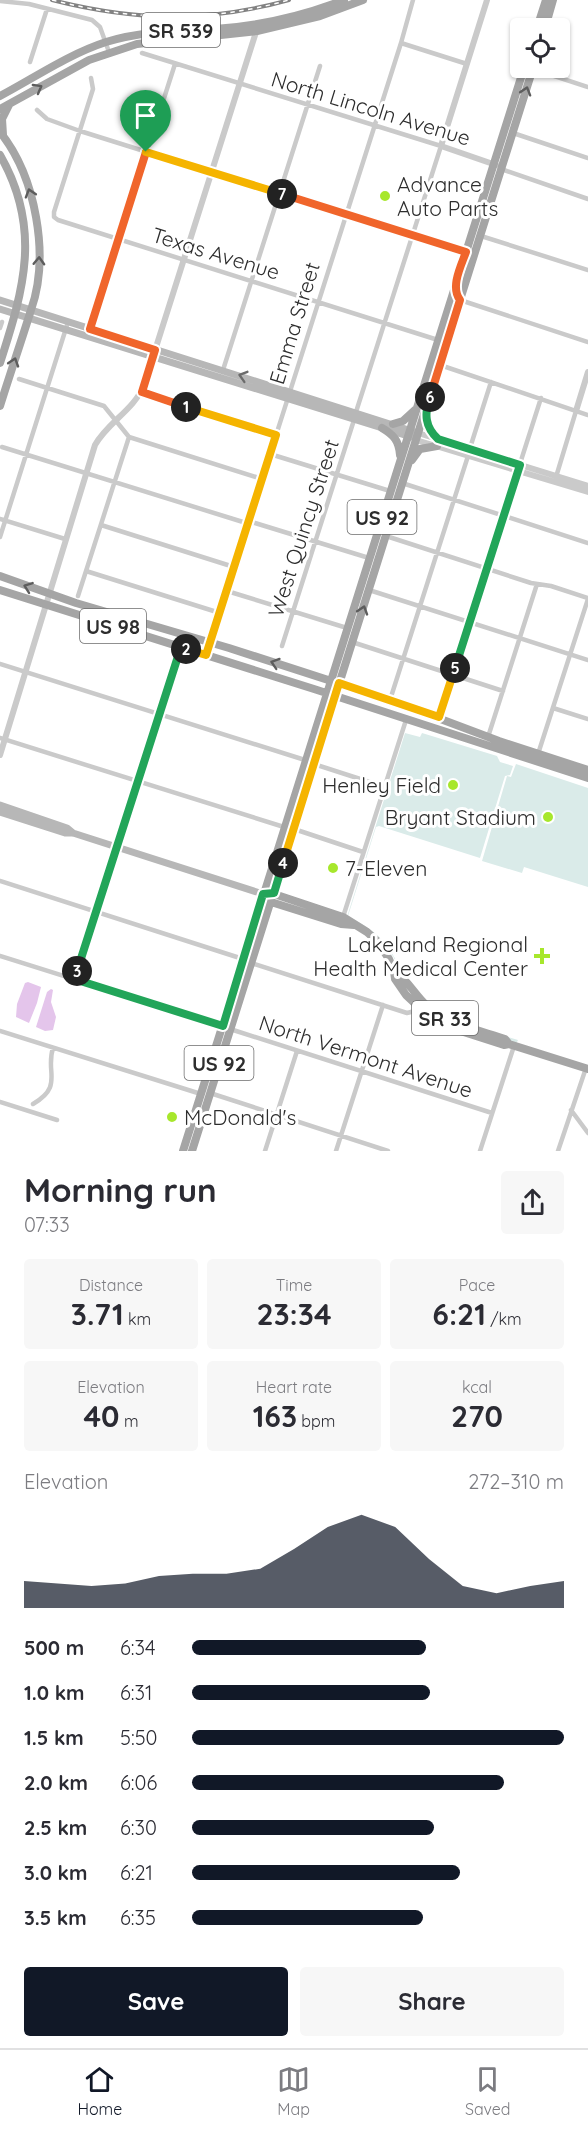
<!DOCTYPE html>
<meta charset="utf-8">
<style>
body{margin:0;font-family:Quicksand,sans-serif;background:#f7f7f7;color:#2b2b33;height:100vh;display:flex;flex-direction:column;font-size:22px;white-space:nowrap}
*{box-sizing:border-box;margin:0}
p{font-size:20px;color:#7c7c81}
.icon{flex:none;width:33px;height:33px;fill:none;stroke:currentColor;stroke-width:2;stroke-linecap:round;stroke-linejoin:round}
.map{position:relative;height:1151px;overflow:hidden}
.drawer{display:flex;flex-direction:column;background:#fff;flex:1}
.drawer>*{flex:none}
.fabs{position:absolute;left:510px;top:18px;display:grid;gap:12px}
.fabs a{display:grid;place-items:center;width:60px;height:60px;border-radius:6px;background:#fff;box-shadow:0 2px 4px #0004;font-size:30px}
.pin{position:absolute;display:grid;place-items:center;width:51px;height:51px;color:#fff;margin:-62px -26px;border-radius:50% 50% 50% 0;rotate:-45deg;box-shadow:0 0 6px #0007}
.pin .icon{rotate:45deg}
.km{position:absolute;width:30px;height:30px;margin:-15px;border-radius:50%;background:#222;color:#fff;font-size:16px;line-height:30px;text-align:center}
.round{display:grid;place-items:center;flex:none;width:63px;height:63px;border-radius:6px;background:#f7f7f7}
.overview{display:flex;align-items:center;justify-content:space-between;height:102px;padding:0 24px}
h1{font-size:33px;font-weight:800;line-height:45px}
.figures{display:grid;grid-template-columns:repeat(3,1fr);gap:9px;height:102px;padding:6px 24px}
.figures div{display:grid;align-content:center;border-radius:6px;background:#f7f7f7;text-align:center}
.figures b{font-size:30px;font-weight:800}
.figures small{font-size:16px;font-weight:400}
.figures p{font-size:16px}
.chart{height:168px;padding:12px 24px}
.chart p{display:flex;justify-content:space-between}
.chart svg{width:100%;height:108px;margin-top:6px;fill:#111827;opacity:.7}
.action{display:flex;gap:12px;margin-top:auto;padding:12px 24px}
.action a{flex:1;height:69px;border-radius:6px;background:#111827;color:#fff;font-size:24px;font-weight:800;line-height:69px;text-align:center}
.action a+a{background:#f7f7f7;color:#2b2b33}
ul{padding:0 24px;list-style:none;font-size:20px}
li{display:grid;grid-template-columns:96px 72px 1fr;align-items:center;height:45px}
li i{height:15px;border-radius:8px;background:#111827}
.tabs{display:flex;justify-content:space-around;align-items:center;height:84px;border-top:2px solid #e1e1e2;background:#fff;font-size:16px;color:#7c7c81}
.tabs a{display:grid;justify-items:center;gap:3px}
.tabs .current{color:#111827}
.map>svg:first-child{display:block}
.green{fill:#daebe9}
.water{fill:#e4c5eb}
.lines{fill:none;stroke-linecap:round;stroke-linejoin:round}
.minor{stroke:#cacaca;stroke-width:4.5}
.tertiary{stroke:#cacaca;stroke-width:6}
.secondary{stroke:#b7b7b7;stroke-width:7}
.primary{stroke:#a5a5a5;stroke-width:8}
.rail-casing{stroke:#828282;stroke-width:4}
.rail{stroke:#fff;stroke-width:1.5;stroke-dasharray:4.5;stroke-linecap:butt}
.oneway{stroke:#5d5d5d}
.oneway2{stroke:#6b6b6b}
.split-1-casing{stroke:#fff;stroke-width:12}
.split-2-casing{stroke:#fff;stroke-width:12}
.split-3-casing{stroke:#fff;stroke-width:12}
.split-4-casing{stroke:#fff;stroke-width:12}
.split-5-casing{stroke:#fff;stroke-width:12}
.split-6-casing{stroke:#fff;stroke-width:12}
.split-7-casing{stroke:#fff;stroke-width:12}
.split-8-casing{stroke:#fff;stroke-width:12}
.split-1{stroke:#f0652b;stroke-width:8}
.split-2{stroke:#f5b400;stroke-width:8}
.split-3{stroke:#22a559;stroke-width:8}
.split-4{stroke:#22a559;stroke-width:8}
.split-5{stroke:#f5b400;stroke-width:8}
.split-6{stroke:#22a559;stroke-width:8}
.split-7{stroke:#f0652b;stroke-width:8}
.split-8{stroke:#f5b400;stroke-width:8}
.poi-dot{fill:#a7e72c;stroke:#fff;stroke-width:2}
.labels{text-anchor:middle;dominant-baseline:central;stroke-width:6;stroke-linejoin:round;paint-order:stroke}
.shield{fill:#fff;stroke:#6c6c6c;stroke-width:1.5}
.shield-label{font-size:20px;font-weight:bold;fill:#2d2d2d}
.street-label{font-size:21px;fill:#2d2d2d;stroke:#fff}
.poi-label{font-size:21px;fill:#2d2d2d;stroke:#fff;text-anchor:start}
</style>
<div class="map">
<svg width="588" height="1151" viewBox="0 0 588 1151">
<rect width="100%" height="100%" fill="#fff"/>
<!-- green -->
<path class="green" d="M405,733L420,737L422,733L497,756L500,762L513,766L510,775L505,776L480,858L379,826L376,827L348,916C360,923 372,929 382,940C393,951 398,966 407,978C420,997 436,1009 456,1019L462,1016L469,1019L473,1026L518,1040L516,1044L451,1022L407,985L393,956L384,947L347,917Z
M516,764L588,788V887L524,867L522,873L482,861L507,776L511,777Z"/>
<!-- water -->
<path class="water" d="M28,982L41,987L37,1003L29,1023L16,1017L17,1004L25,983Z
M51,989L53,990L51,1002L56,1017L53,1030L45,1031L36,1027L47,992Z"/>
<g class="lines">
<!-- minor -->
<path class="minor" d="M0,1L29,4L92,20L100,27L109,52
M401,43L467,64
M142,53L441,146L356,412
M30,62L47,9
M533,69L588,87
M91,78L93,89L54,212V217L58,220L438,340
M37,110L47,119L80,131L466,252
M513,133L588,158
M501,169L588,199
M481,236L588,270
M460,300L588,342
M0,328L2,322
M90,329L175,64
M440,365L588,415
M223,370L320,66
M19,379L104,406L129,437
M142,392L276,435
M129,437L262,479
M2,447L243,522L255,523L369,558
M470,448L491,382
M270,454L390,491
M556,477L576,411
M402,483L588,543
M0,519L65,539
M101,525L234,567
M386,536L531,583L551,586L588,598
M0,537L68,322
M86,571L220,613
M369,590L588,660
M227,591L347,628
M78,596L129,437
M352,642L503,691
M282,646L354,420
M206,655L401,43L413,0
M0,664L305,760
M390,700L468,456
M553,708L588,719
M439,717L541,398
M488,737L537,584
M0,738L284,827
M538,754L588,599
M314,764L385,787
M294,829L363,852
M0,881L243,959
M343,917L406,720
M0,956L223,1026
M251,963L407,1013L419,1010
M74,979L181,647
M230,1029L492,1113
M0,1031L201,1094
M210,1093L388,1151
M0,1102L57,1120
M33,1104C64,1086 45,1072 53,1048
M571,1110L588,1133
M265,1151L297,1051
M336,1151L383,1005
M480,1151L514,1046
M558,1151L586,1068"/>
<!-- tertiary -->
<path class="tertiary" d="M487,0L441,146L496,165
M576,411L588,372
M418,433L588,486
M416,440L588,492
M0,755L95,445C108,422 134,410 144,385L257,29"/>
<!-- secondary -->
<path class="secondary" d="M0,300L415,432
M0,309L411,437
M0,805L67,828L73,833
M0,812L65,833H73L263,894"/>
<!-- primary -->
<path class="primary" d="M537,28L546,0
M545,28L553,0
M0,96C34,78 69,54 106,42C141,31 178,31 215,29C258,26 303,16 344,0
M0,109L89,60L137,44L257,31L320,16L363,0
M0,132C36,177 50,256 31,310C21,342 10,374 0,406
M3,135L2,119L9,105
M0,155C42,228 24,289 0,363
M426,412L428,428L438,439
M393,424L403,421L415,410
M382,428C394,435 399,441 400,455
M412,460L420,449L437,446
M0,576L76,603L229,648L390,700L499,741L588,770
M0,590L314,689L588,778
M271,893L343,917L367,932L377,941L389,959L394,971L395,979L406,995L422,1010L448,1027L504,1045L509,1044L588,1069
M268,899L271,902L341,924L354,925
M394,971C407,979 415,995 427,1006C449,1024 478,1030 505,1039L509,1044
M183,1151L524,68
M192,1151L533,68"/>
<!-- rail casing -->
<g class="rail-casing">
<path id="rail" d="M52,0C135,21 206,23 289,0"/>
</g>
<!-- rail -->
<use href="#rail" class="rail"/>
</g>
<!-- one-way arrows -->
<defs><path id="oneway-chevron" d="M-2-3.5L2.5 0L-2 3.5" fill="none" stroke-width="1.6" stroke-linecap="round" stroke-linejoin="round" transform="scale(1.5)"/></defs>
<g class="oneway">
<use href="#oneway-chevron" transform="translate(38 88) rotate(-29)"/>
<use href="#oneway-chevron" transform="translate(526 91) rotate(-73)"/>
<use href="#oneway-chevron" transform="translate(30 193) rotate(-107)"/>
<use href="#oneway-chevron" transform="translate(39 261) rotate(-88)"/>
<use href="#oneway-chevron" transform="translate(14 362) rotate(-72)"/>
<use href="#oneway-chevron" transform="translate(28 587) rotate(-160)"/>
<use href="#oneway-chevron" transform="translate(363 610) rotate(-72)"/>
<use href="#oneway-chevron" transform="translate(275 663) rotate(-162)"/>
</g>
<use class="oneway2" href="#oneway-chevron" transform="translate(243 376) rotate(-163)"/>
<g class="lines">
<!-- split-1 casing -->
<g class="split-1-casing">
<path id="split-1" d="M146,152L90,329L155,350L142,392L186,407"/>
</g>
<!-- split-2 casing -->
<g class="split-2-casing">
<path id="split-2" d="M186,649L206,655L276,435L186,407"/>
</g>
<!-- split-3 casing -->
<g class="split-3-casing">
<path id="split-3" d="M77,971L181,647L186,649"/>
</g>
<!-- split-4 casing -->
<g class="split-4-casing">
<path id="split-4" d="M77,971L74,979L223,1026L263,894L274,893L283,863"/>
</g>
<!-- split-5 casing -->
<g class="split-5-casing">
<path id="split-5" d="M283,863L339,683L439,717L455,668"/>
</g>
<!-- split-6 casing -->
<g class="split-6-casing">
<path id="split-6" d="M430,397C424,414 425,427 438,439L520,465L455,668"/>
</g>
<!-- split-7 casing -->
<g class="split-7-casing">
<path id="split-7" d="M282,194L466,252C461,266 450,287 460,300L430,397"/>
</g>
<!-- split-8 casing -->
<g class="split-8-casing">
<path id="split-8" d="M146,152L282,194"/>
</g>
<!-- split-1 -->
<use href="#split-1" class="split-1"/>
<!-- split-2 -->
<use href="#split-2" class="split-2"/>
<!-- split-3 -->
<use href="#split-3" class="split-3"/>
<!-- split-4 -->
<use href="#split-4" class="split-4"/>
<!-- split-5 -->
<use href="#split-5" class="split-5"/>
<!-- split-6 -->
<use href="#split-6" class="split-6"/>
<!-- split-7 -->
<use href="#split-7" class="split-7"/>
<!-- split-8 -->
<use href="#split-8" class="split-8"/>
</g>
<!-- markers -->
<g class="poi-dot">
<circle cx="385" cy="196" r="6"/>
<circle cx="453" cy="785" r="6"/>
<circle cx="548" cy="817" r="6"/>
<circle cx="333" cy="868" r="6"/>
<path d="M539 947h6v6h6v6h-6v6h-6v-6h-6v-6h6z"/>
<circle cx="172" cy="1117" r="6"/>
</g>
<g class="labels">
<!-- shield labels -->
<g class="shield">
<rect x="142" y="13" width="78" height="34" rx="4.5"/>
<rect x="347.5" y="500" width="69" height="34" rx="4.5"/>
<rect x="80" y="609" width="66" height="34" rx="4.5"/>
<rect x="412" y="1001" width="66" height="34" rx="4.5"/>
<rect x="184.5" y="1046" width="69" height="34" rx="4.5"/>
</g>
<g class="shield-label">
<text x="181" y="30">SR 539</text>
<text x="382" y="517">US 92</text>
<text x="113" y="626">US 98</text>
<text x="445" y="1018">SR 33</text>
<text x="219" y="1063">US 92</text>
</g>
<!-- street labels -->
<g class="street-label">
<text transform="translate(371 108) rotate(17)">North Lincoln Avenue</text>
<text transform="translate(216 253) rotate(17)">Texas Avenue</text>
<text transform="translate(294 323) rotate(-73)">Emma Street</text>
<text transform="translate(303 528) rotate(-72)">West Quincy Street</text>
<text transform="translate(366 1056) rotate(18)">North Vermont Avenue</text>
</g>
<!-- poi labels -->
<g class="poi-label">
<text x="397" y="184">Advance<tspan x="397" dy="24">Auto Parts</tspan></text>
<text x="441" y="785" text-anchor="end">Henley Field</text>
<text x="536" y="817" text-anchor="end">Bryant Stadium</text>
<text x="345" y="868">7-Eleven</text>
<text x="528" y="944" text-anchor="end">Lakeland Regional<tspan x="528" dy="24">Health Medical Center</tspan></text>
<text x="184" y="1117">McDonald's</text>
</g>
</g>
</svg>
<div class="fabs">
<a><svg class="icon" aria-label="locate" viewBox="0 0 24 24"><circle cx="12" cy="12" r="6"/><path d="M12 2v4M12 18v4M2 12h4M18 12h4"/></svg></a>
</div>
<div class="pin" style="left:146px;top:152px;background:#1e9e55"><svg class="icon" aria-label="arrive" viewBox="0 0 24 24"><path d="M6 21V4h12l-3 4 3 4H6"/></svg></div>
<b class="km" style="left:186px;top:407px">1</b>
<b class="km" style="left:186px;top:649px">2</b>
<b class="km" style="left:77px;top:971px">3</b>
<b class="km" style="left:283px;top:863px">4</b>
<b class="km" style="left:455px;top:668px">5</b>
<b class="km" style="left:430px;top:397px">6</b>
<b class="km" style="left:282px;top:194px">7</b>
</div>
<section class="drawer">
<div class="overview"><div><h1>Morning run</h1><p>07:33</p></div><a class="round"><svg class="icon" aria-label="share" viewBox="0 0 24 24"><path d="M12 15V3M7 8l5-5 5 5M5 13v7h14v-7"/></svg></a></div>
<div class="figures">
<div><p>Distance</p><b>3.71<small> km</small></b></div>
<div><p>Time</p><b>23:34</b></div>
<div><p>Pace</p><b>6:21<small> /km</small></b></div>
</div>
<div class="figures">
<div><p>Elevation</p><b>40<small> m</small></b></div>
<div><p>Heart rate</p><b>163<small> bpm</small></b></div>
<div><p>kcal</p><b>270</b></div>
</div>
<div class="chart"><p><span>Elevation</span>272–310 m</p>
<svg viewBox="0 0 160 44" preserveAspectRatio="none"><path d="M0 44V33L10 34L20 35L30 34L40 31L50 30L60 30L70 28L80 20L90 11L100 6L110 11L120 24L130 35L140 38L150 35L160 33V44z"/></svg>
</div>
<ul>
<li><b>500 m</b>6:34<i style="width:63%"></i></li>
<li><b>1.0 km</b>6:31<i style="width:64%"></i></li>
<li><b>1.5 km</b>5:50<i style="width:100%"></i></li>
<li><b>2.0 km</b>6:06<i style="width:84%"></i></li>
<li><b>2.5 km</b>6:30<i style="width:65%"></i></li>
<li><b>3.0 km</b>6:21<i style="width:72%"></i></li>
<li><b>3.5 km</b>6:35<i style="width:62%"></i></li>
</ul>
<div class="action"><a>Save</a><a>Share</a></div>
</section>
<nav class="tabs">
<a class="current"><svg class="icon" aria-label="home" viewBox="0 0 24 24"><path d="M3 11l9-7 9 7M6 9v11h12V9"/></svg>Home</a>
<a><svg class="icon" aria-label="map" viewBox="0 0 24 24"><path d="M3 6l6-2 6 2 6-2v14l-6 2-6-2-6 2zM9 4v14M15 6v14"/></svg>Map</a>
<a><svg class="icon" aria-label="saved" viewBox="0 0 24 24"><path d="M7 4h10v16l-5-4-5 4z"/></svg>Saved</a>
</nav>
